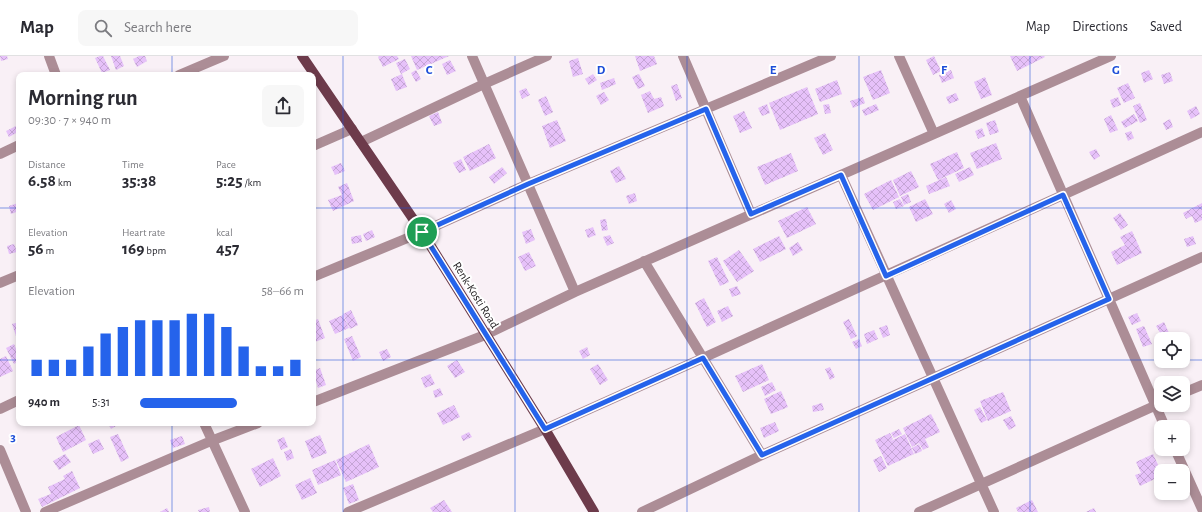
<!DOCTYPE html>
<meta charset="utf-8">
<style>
body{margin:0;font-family:"Alegreya Sans",sans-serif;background:#f7f7f7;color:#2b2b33;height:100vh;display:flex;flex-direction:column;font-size:15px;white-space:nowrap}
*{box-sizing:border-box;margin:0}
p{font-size:13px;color:#7c7c81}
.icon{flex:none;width:22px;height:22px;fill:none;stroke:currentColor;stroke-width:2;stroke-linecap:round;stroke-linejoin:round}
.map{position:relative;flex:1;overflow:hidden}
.panel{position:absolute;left:16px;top:16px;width:300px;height:354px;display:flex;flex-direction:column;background:#fff;border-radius:8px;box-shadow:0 2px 6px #0003}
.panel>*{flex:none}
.fabs{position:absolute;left:1154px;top:276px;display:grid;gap:8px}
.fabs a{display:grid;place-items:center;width:36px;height:36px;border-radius:8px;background:#fff;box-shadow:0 2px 6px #0003;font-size:20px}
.pin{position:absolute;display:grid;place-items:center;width:34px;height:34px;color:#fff;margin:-17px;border:2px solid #fff;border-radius:50%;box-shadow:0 1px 4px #0007}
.round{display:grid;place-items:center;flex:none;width:42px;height:42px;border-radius:8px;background:#f7f7f7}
.overview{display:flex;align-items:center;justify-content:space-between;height:68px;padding:0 12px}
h1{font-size:22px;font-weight:600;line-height:30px}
.figures{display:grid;grid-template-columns:repeat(3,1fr);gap:6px;height:68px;padding:4px 12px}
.figures div{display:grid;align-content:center}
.figures b{font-size:17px;font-weight:600}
.figures small{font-size:11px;font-weight:400}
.figures p{font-size:11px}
.chart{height:112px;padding:8px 12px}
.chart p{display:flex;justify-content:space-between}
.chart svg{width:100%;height:72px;margin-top:4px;stroke:#2563eb;stroke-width:6}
ul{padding:0 12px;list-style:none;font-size:13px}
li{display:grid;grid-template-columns:64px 48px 1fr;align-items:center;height:30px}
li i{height:10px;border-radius:5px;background:#2563eb}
header{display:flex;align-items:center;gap:24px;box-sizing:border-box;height:56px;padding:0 20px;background:#fff;border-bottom:1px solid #e1e1e2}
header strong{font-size:19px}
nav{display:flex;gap:22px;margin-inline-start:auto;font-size:14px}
.search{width:280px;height:36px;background:#f7f7f7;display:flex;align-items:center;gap:10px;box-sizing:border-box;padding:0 14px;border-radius:8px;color:#7c7c81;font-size:15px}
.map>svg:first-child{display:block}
.building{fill:url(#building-cross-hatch)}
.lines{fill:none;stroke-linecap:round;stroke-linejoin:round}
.minor{stroke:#ac8d96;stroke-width:10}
.major{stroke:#6d3b4b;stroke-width:10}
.route-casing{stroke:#fff;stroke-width:8}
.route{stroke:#2563eb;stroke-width:5}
.grid{fill:none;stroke:#1d4ed8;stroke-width:1;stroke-opacity:0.55}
.labels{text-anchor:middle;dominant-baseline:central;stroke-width:4;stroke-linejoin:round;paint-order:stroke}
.street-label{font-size:12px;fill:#1b171a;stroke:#fff}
.grid-label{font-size:13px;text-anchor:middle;font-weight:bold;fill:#1d4ed8;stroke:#fff;stroke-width:4;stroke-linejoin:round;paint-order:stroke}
</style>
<header>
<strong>Map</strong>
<div class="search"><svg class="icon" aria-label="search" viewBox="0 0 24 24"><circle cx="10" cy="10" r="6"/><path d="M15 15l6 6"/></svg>Search here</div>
<nav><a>Map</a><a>Directions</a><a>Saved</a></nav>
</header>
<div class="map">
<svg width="1202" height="456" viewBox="0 0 1202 456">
<defs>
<pattern id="building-cross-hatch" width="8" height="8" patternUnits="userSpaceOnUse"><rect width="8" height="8" fill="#e6c1f9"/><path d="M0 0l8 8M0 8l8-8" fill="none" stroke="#c5a5d5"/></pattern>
</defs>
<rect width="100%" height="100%" fill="#f9f0f6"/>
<!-- building -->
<path class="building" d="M0,0H7L8,3L1,5Z
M100,0H103L110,14L102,17L95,2Z
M111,0H120L124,10L116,14Z
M139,0H145L147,5L137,11L133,3Z
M379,0H397L399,3L383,11L378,1Z
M411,0H449L417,14Z
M635,0H654L657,8L640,15Z
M934,0L941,15L933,19L926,4Z
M1010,0H1044L1045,1L1017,15Z
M578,2L583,18L573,21L569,5Z
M405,3L410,13L401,18L396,7Z
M450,4L456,15L447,19L442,8Z
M416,14L421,23L416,26L411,17Z
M881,14L890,37L873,44L863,21Z
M951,14L954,22L942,27L939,19Z
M1149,14L1153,23L1144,27L1141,17Z
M1170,16L1173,25L1164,28L1161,19Z
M402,18L407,31L396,35L391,23Z
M593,18L597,24L589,29L585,23Z
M639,18L645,30L638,33L632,21Z
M985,21L992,39L981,43L974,26Z
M614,22L616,28L602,34L600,27Z
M837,24L842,38L820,46L815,33Z
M1128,27L1135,42L1124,47L1117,32Z
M677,28L682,42L676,45L671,30Z
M807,31L818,58L780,74L769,47Z
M526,32L530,39L522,43L519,35Z
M650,35L654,43L661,41L664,50L648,57L641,39Z
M604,36L609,44L601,49L596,40Z
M956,37L959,44L949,48L946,41Z
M546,40L553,56L545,60L538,44Z
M863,41L865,47L853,52L850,45Z
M1118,41L1121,49L1113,52L1110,44Z
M1140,47L1147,64L1140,67L1133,50Z
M767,48L770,57L762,60L758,52Z
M829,48L831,57L825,58L823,49Z
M876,48L879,54L865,60L862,54Z
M1196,50L1200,58L1191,63L1187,55Z
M744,55L752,72L740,77L733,60Z
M438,56L442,67L434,70L429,60Z
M1134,58L1138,65L1125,72L1121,66Z
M1111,59L1118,74L1110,77L1104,63Z
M1170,63L1173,71L1166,74L1163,67Z
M557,64L566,85L550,92L542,70Z
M995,64L999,76L990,79L986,67Z
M16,70L18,76L9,81L6,75Z
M982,72L985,80L978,83L975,75Z
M1131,75L1134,82L1128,85L1125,77Z
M825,77L833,94L823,99L814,82Z
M996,87L1002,103L977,113L970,97Z
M489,88L496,102L470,115L463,101Z
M1096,93L1100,100L1094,104L1089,96Z
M957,96L964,112L938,124L930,108Z
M791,97L798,115L765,129L757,111Z
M461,103L466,114L459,117L453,107Z
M341,107L345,115L335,119L331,111Z
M619,110L626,123L616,127L610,115Z
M502,111L507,117L494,128L489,121Z
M970,111L974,119L959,126L955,118Z
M911,115L919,131L900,140L893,124Z
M946,121L950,130L929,138L926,130Z
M891,124L899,141L873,154L864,138Z
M347,127L354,145L333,155L328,144L342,139L338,131Z
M635,137L637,145L629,148L626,140Z
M908,138L911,146L904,149L901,141Z
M900,143L904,150L896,153L893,146Z
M925,143L933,158L916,166L909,151Z
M951,144L956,153L949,157L944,148Z
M18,147L19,155L11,158L9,150Z
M1202,147V164L1195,167L1192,160L1186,163L1183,157Z
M807,151L816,168L787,182L778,165Z
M1120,157L1128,169L1121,174L1113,162Z
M606,163L608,174L602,175L600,164Z
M593,171L596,179L588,182L585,174Z
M19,173V183L16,175Z
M531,173L535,184L526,188L522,176Z
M372,174L375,181L366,185L363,178Z
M1132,175L1142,197L1117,209L1111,196L1125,189L1120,181Z
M361,179L362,186L352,188L351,181Z
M610,179L614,187L607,190L603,181Z
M779,180L786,193L760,206L753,193Z
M1193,180L1196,188L1187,191L1184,183Z
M798,186L803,194L793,200L789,192Z
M14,188L17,196L9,198L7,190Z
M739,194L754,215L737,226L723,205Z
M529,196L536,210L525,215L518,201Z
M717,201L729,226L720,230L708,205Z
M737,230L741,238L732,241L729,233Z
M704,242L716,266L707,271L695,247Z
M728,250L733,260L722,266L717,255Z
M351,254L358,269L350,273L343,258Z
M1137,257L1141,265L1132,269L1128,261Z
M343,259L349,272L335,278L329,265Z
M318,263L325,282L315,286L313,281V265Z
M849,263L857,280L851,283L843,266Z
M19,266V282L17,283L12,268Z
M1164,266L1169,277L1162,280L1156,270Z
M887,269L890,279L883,282L879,272Z
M1144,270L1152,288L1143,291L1136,273Z
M874,274L878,283L867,288L864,278Z
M1180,276L1182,283H1162Z
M352,280L361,301L353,305L344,283Z
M859,283L862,290L856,293L852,286Z
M14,288L19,300V305L14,308L6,292Z
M587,291L590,299L583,303L579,295Z
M387,293L391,301L383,305L379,296Z
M6,300L13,315L0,321V303Z
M457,304L465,316L455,322L447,310Z
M598,308L608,324L600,329L590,313Z
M762,308L769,324L743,336L735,320Z
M830,311L835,321L830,324L825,313Z
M320,312L326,329L318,332L313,315Z
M430,318L435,328L425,332L421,322Z
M772,326L776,334L765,340L761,331Z
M440,332L443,339L435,342L433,335Z
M781,335L788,351L771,358L764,343Z
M1003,336L1011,355L988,365L980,345Z
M822,347L824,354L813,356L812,350Z
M454,349L460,361L443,369L437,357Z
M980,351L987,364L981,367L974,354Z
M931,358L940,376L925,383L929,391L923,394L919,387L912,391L903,372Z
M1011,360L1016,370L1009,374L1003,364Z
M775,366L779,375L764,382L760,372Z
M108,367H121L111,373Z
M79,369L86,384L63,396L56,381Z
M899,373L902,378L894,382L891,377Z
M469,376L472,381L463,385L461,380Z
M890,377L893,383L891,385L905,378L914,398L888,410L875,384Z
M118,378L129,402L121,406L110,381Z
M320,379L327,397L312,403L305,385Z
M182,380L185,388L173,392L170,384Z
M284,381L288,391L281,394L277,384Z
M99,383L104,393L93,398L88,388Z
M369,388L379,411L346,426L336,404Z
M919,388L922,395L915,398L912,392Z
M291,393L294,402L287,405L284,396Z
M65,398L71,406L59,414L53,405Z
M1153,398L1161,415V420L1140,430L1135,419L1141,417L1136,406Z
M881,400L887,412L879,416L873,404Z
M273,402L281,420L260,431L251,413Z
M335,404L341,419L318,429L312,414Z
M72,415L80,432L42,451L38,443L51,438L48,431L65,423L63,420Z
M310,422L317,437L302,444L295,429Z
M353,428L359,444L349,448L343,432Z
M444,444L452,456H433L430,452Z
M1032,444L1038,456H1018L1016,452Z
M209,451L210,456H199L198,454Z
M167,452L169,456H160Z
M1094,452L1096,456H1086Z"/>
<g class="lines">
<!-- minor -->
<path class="minor" d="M49,0L56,19
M683,0L751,158
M899,0L934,78
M179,19L224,0
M1020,40L1165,371
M361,86L484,28L547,0
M313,90L352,73
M0,98L19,89
M841,119L994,456
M644,205L762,399
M313,221L422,176L528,128L831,0
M0,227L19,219
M575,236L1111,0
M1183,337L1202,329
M313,346L485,279L575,236L472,0
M0,353L19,344
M204,367L245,456
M1175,393L1202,453
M0,394L26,456
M45,456L211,385L258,367
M348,456L545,373L703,302L1202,76
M642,456L762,399L1202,201
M919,456L1161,347"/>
<!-- major -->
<path class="major" d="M302,0L422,176L545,373L594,456"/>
</g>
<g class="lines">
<!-- route casing -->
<g class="route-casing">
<path id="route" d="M706,53L751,158L841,119L886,220L1063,139L1109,243L762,399L703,302L545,373L422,176L528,128Z"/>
</g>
<!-- route -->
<use href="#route" class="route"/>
</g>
<!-- grid -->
<path class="grid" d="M172,0V19M343,0V456M515,0V456M687,0V456M859,0V456M1030,0V456M0,152H19M313,152H1202M0,304H19M313,304H1161M1183,304H1202M172,367V456"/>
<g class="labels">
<!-- street labels -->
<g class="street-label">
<text transform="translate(476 239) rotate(58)">Renk-Kosti Road</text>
</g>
</g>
<g class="grid-label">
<text x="429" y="18">C</text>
<text x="601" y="18">D</text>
<text x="773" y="18">E</text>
<text x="944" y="18">F</text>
<text x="1116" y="18">G</text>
<text x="13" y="385">3</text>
</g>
</svg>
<div class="fabs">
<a><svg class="icon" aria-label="locate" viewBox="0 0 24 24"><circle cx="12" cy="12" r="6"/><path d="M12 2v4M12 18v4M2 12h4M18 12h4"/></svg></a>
<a><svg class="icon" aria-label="layers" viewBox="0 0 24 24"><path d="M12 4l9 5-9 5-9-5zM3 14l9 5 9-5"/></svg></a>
<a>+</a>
<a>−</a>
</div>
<div class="pin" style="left:422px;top:176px;background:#1e9e55"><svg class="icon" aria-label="arrive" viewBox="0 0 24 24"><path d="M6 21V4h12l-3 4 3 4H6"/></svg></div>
<section class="panel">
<div class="overview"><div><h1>Morning run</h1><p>09:30 · 7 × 940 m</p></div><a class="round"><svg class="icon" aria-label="share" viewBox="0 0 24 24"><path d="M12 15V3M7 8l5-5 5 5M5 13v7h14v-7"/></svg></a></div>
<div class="figures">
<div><p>Distance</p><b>6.58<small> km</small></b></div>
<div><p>Time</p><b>35:38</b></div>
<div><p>Pace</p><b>5:25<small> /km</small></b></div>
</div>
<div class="figures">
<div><p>Elevation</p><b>56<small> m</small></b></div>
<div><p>Heart rate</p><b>169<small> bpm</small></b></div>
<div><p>kcal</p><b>457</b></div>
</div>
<div class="chart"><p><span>Elevation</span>58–66 m</p>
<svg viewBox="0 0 160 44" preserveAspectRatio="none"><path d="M5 44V34M15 44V34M25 44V34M35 44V26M45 44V18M55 44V14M65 44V10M75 44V10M85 44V10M95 44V6M105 44V6M115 44V14M125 44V26M135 44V38M145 44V38M155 44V34"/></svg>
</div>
<ul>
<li><b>940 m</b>5:31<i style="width:59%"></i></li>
</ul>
</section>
</div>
